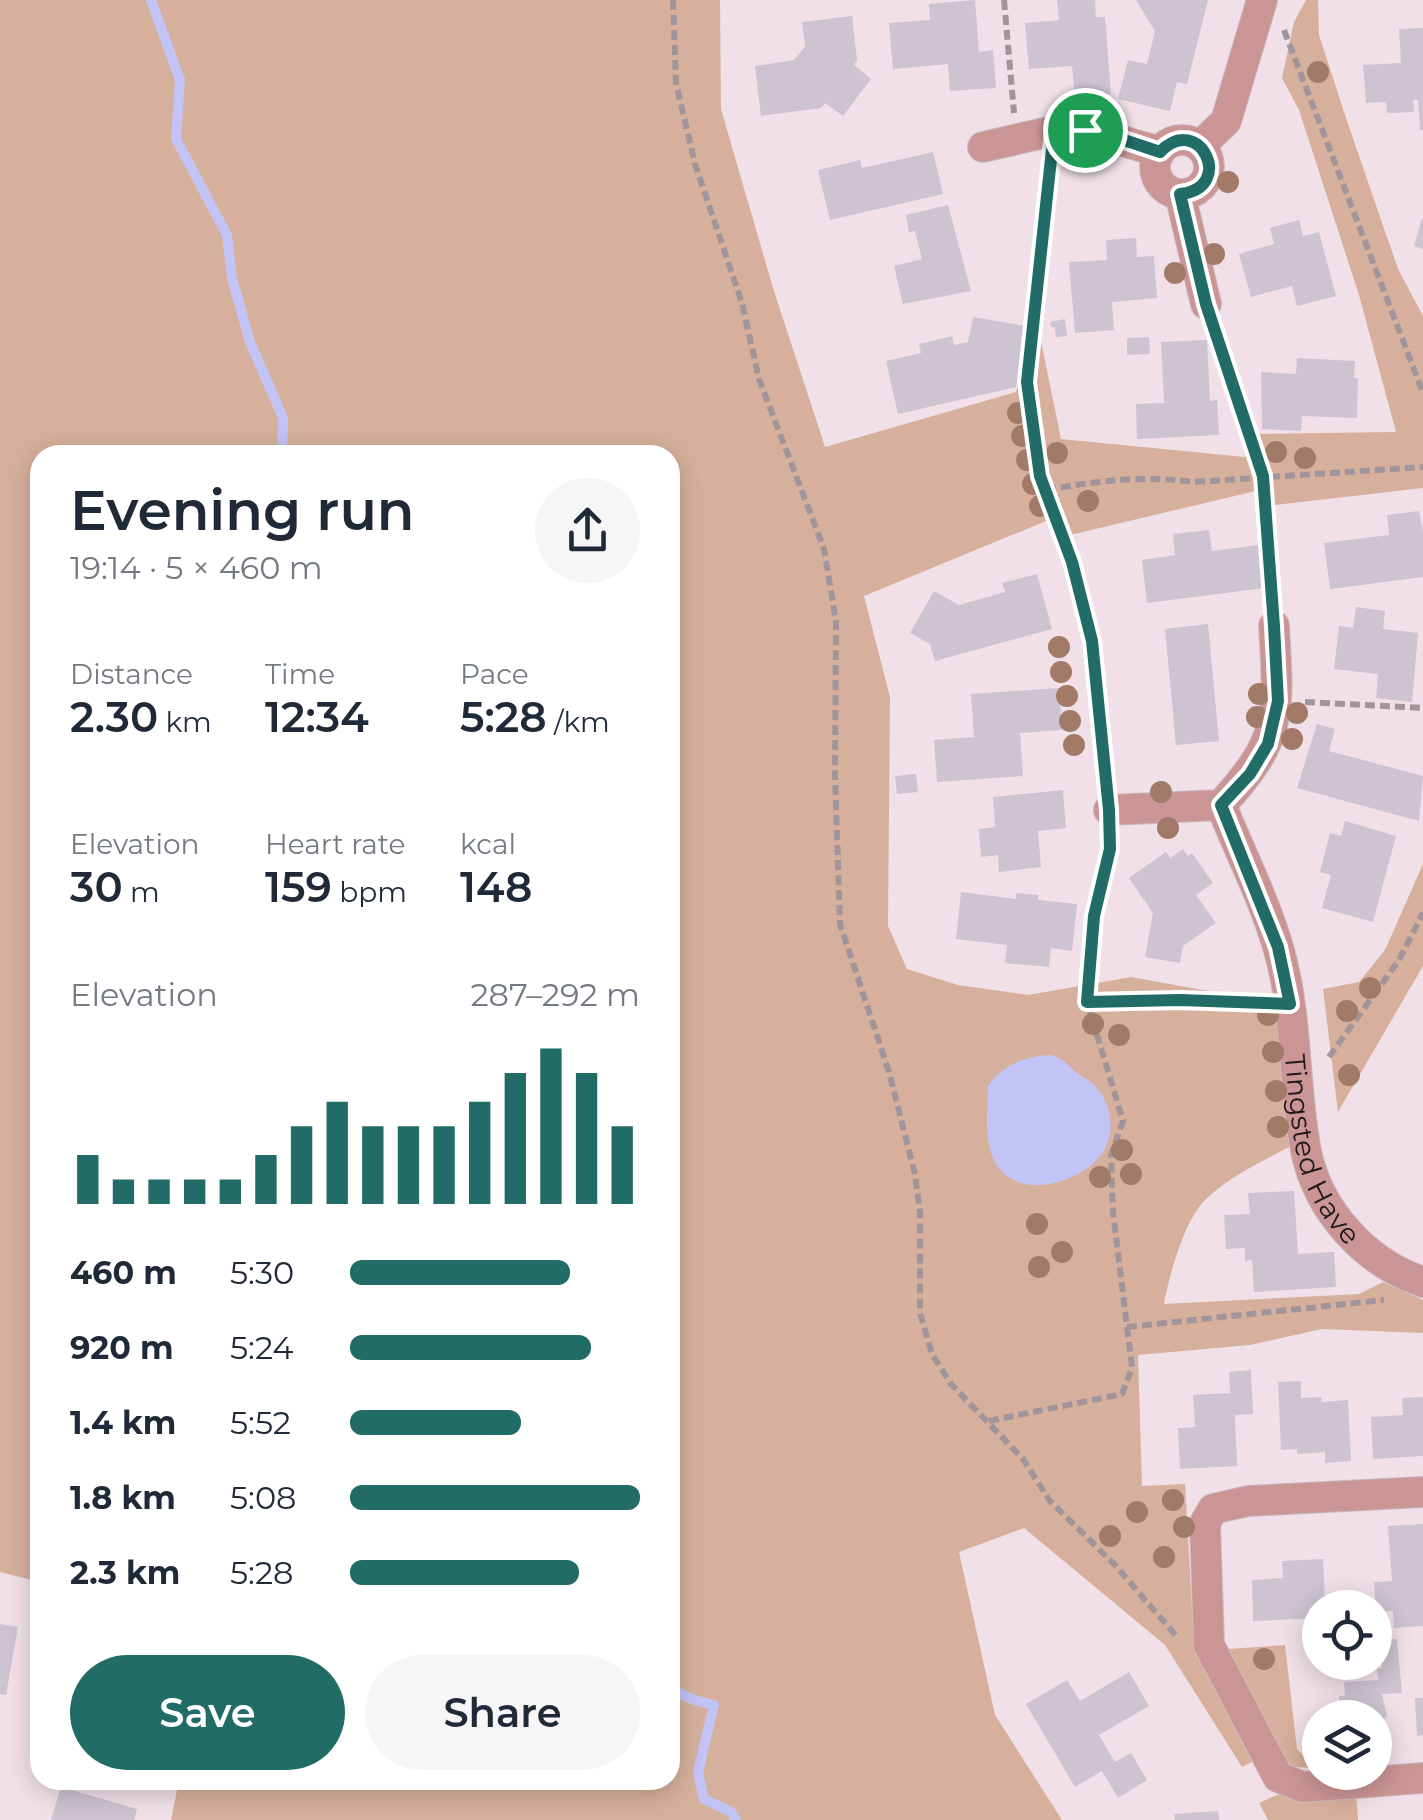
<!DOCTYPE html>
<meta charset="utf-8">
<style>
body{margin:0;font-family:Montserrat,sans-serif;background:#f6f6f7;color:#1f2937;height:100vh;display:flex;flex-direction:column;font-size:38px;white-space:nowrap}
*{box-sizing:border-box;margin:0}
p{font-size:32px;color:#747a83}
.icon{flex:none;width:55px;height:55px;fill:none;stroke:currentColor;stroke-width:2;stroke-linecap:round;stroke-linejoin:round}
.map{position:relative;flex:1;overflow:hidden}
.side{position:absolute;left:30px;top:445px;width:650px;height:1345px;display:flex;flex-direction:column;background:#fff;border-radius:30px;box-shadow:0 5px 25px #0003}
.side>*{flex:none}
.buttons{position:absolute;left:1302px;top:1590px;display:grid;gap:20px}
.buttons a{display:grid;place-items:center;width:90px;height:90px;border-radius:50%;background:#fff;box-shadow:0 5px 25px #0003;font-size:50px}
.pin{position:absolute;display:grid;place-items:center;width:85px;height:85px;color:#fff;margin:-42px;border:5px solid #fff;border-radius:50%;box-shadow:0 2px 10px #0007}
.round{display:grid;place-items:center;flex:none;width:105px;height:105px;border-radius:52px;background:#f6f6f7}
.headline{display:flex;align-items:center;justify-content:space-between;height:170px;padding:0 40px}
h1{font-size:55px;font-weight:600;line-height:75px}
.stats{display:grid;grid-template-columns:repeat(3,1fr);gap:15px;height:170px;padding:10px 40px}
.stats div{display:grid;align-content:center}
.stats b{font-size:42px;font-weight:600}
.stats small{font-size:28px;font-weight:400}
.stats p{font-size:28px}
.chart{height:280px;padding:20px 40px}
.chart p{display:flex;justify-content:space-between}
.chart svg{width:100%;height:180px;margin-top:10px;stroke:#216c67;stroke-width:6}
.cta{display:flex;gap:20px;margin-top:auto;padding:20px 40px}
.cta a{flex:1;height:115px;border-radius:60px;background:#216c67;color:#fff;font-size:40px;font-weight:600;line-height:115px;text-align:center}
.cta a+a{background:#f6f6f7;color:#1f2937}
ul{padding:0 40px;list-style:none;font-size:32px}
li{display:grid;grid-template-columns:160px 120px 1fr;align-items:center;height:75px}
li i{height:25px;border-radius:12px;background:#216c67}
.map>svg:first-child{display:block}
.green{fill:#d6b09c}
.water{fill:#c3c4f6}
.lines{fill:none;stroke-linecap:round;stroke-linejoin:round}
.stream{stroke:#c3c4f6;stroke-width:10}
.building{fill:#cdc3d1}
.minor-casing{stroke:#cbbcc3;stroke-width:32}
.path{stroke:#a1949a;stroke-width:6;stroke-dasharray:10 5;stroke-linecap:butt}
.minor{stroke:#cc9595;stroke-width:30}
.tree{fill:#a17b68}
.route-casing{stroke:#fff;stroke-width:20}
.route{stroke:#216c67;stroke-width:12}
.labels{text-anchor:middle;dominant-baseline:central;stroke-width:8;stroke-linejoin:round;paint-order:stroke}
.street-label{font-size:28px;fill:#1f191c;stroke:#fff}
</style>
<div class="map">
<svg width="1423" height="1820" viewBox="0 0 1423 1820">
<rect width="100%" height="100%" fill="#f1e0e8"/>
<!-- green -->
<path class="green" d="M0,0H720L721,109L773,288L825,447L1016,392L1030,334L1041,341L1061,439L1245,457L1256,434L1396,432L1359,295L1299,110L1282,78L1294,22L1306,0H1318L1319,35L1347,121L1398,269L1423,316V488L1275,505L1260,490L1070,535L1051,519L864,596L890,697L888,926L907,969L958,985L1028,995L1131,977L1275,1003L1291,1146C1261,1162 1228,1177 1204,1201C1184,1222 1169,1276 1164,1304L1359,1294L1383,1282L1423,1300V1333L1322,1329L1250,1345L1138,1355L1142,1486L1185,1484L1194,1644L1252,1762L1242,1767L1165,1645L1024,1528L959,1552L995,1715L1062,1820H171L179,1780H670V455H40V1582L0,1572Z
M1423,864V966L1338,1112L1323,989L1359,982L1385,950Z
M1285,1645L1297,1749L1308,1760L1320,1759V1768L1289,1767L1283,1762L1228,1649Z
M1356,1792L1358,1820H1268L1259,1803L1277,1795Z"/>
<!-- water -->
<path class="water" d="M1052,1055C1068,1061 1071,1070 1083,1077C1109,1090 1120,1129 1101,1155C1081,1182 1023,1200 999,1168C982,1146 988,1112 988,1086C1004,1064 1025,1056 1052,1055Z"/>
<g class="lines">
<!-- stream -->
<path class="stream" d="M151,0L180,80L176,139L227,235L232,278L250,342L283,418L282,455
M670,1680C676,1697 697,1701 714,1705L698,1772L704,1799L731,1812L736,1820"/>
</g>
<!-- building -->
<path class="building" d="M975,0L979,52L993,50L996,88L950,91L948,64L893,69L889,23L930,20L929,4Z
M1057,0H1095L1096,17H1105L1111,94L1075,97L1072,66L1029,69L1025,23L1059,20Z
M1136,0H1208L1187,84L1177,82L1170,111L1118,99L1128,60L1147,64L1155,31Z
M852,16L857,60L854,65L871,79L843,116L825,103L821,108L761,116L755,66L794,60L805,47L802,22Z
M1423,28V130H1420L1418,100H1413L1414,112L1387,113L1386,102L1366,103L1363,65L1401,63L1399,29Z
M933,152L943,194L830,220L818,170L860,160L862,168Z
M948,205L971,291L903,304L894,266L922,259L915,231L909,232L906,215Z
M1422,218H1423V249L1414,246Z
M1299,220L1303,236L1319,232L1336,296L1297,306L1292,286L1251,297L1239,254L1274,244L1270,228Z
M1136,238L1137,257L1154,256L1157,298L1112,302L1114,330L1075,333L1069,262L1107,260L1106,240Z
M973,317L1027,326L1016,387L898,414L886,361L921,353L919,344L952,336L954,345L968,342Z
M1065,319L1067,336L1056,337L1055,327H1051L1050,322Z
M1149,337L1150,354L1127,355V338Z
M1207,340L1210,401L1217,400L1219,435L1137,439L1136,404L1164,403L1161,342Z
M1297,358L1355,361L1354,378H1358L1357,418L1302,416L1301,431L1262,429L1261,372L1296,374Z
M1419,511L1423,531V577L1330,589L1324,543L1389,535L1387,515Z
M1209,530L1212,551L1259,545L1264,588L1147,603L1142,560L1175,555L1173,534Z
M1037,574L1052,629L935,661L930,644L910,633L934,591L959,605L1005,592L1002,583Z
M1356,607L1385,611L1383,629L1418,633L1412,702L1376,698L1378,674L1334,669L1339,626L1353,628Z
M1208,624L1219,741L1176,745L1165,629Z
M1059,688L1062,730L1020,733L1023,776L937,782L934,740L974,737L971,694Z
M1317,724L1335,729L1329,751L1423,776L1419,821L1297,788Z
M916,774L918,792L897,794L895,776Z
M1063,790L1066,828L1038,831L1041,867L999,872L998,855L981,857L979,829L995,827L993,797Z
M1345,821L1396,836L1373,922L1322,908L1331,875L1320,872L1330,833L1341,836Z
M1183,849L1188,856L1192,853L1213,883L1196,895L1216,923L1183,946L1180,963L1145,957L1153,913L1129,878L1166,852L1170,858Z
M961,892L1016,899V893L1038,895V900L1077,904L1072,951L1051,948L1049,967L1005,963L1007,945L956,939Z
M1294,1191L1298,1254L1334,1252L1336,1287L1254,1292L1252,1260L1245,1261V1248L1226,1249L1224,1215L1250,1214L1248,1193Z
M1251,1370L1253,1414L1235,1415L1237,1466L1180,1469L1178,1428L1195,1427L1193,1395L1230,1393L1229,1372Z
M1301,1381V1398L1321,1397L1322,1402L1348,1400L1351,1461L1325,1463V1452L1297,1454V1449L1281,1450L1278,1382Z
M1423,1397V1456L1373,1459L1371,1417L1403,1415L1402,1398Z
M1423,1524V1626L1394,1628L1393,1611L1376,1612L1374,1582L1392,1581L1388,1526Z
M1323,1559L1325,1599L1342,1598V1608H1320V1618L1253,1621L1252,1580L1283,1578L1282,1561Z
M0,1624L18,1627L6,1695L0,1694Z
M1397,1639L1402,1693L1382,1694L1387,1717L1384,1718L1385,1741L1375,1742V1718H1340L1339,1696H1345L1344,1682L1378,1680L1377,1669L1382,1668L1380,1640Z
M1129,1672L1149,1706L1099,1735L1115,1762L1131,1753L1147,1780L1118,1798L1102,1771L1075,1787L1026,1704L1067,1680L1080,1701Z
M1415,1698H1423V1735L1417,1736Z
M61,1787L137,1809L134,1820H51Z
M1218,1811L1219,1820H1175L1174,1814Z"/>
<g class="lines">
<!-- minor casing -->
<g class="minor-casing">
<g id="minor">
<circle cx="1182" cy="167" r="27"/>
<path d="M1200,146L1226,121L1262,0"/>
<path d="M983,147L1053,131L1085,130L1160,152"/>
<path d="M1180,194L1206,304"/>
<path id="s1" d="M1221,805C1240,852 1264,899 1278,947C1298,1014 1293,1084 1306,1151C1318,1211 1366,1263 1423,1282"/>
<path d="M1109,810L1221,805C1283,737 1279,715 1274,626"/>
<path d="M1423,1492L1248,1501L1213,1509L1205,1523L1209,1645L1278,1777L1303,1787L1423,1778"/>
</g>
</g>
<!-- path -->
<path class="path" d="M673,0L676,83L695,164L742,303L759,379L824,549L836,621L835,777L840,924L889,1072L915,1174L920,1212V1313L932,1354L951,1384L1023,1459L1050,1501L1115,1565L1178,1638
M1004,0L1014,113
M1284,30L1423,393
M1050,162L1027,382L1040,476L1072,562L1092,641L1107,783
M1215,331L1263,477L1272,600
M1046,490C1096,481 1143,475 1193,482L1423,467
M1305,702L1423,708
M1110,835V849L1094,916L1087,1002L1261,1003
M1329,1057L1399,960L1423,913
M1127,1327L1384,1300
M989,1421L1122,1394L1132,1368L1113,1212L1111,1155L1123,1121L1087,1002"/>
<!-- minor -->
<use href="#minor" class="minor"/>
</g>
<!-- trees -->
<g class="tree">
<circle cx="1318" cy="72" r="11"/>
<circle cx="1095" cy="106" r="11"/>
<circle cx="1084" cy="154" r="11"/>
<circle cx="1228" cy="182" r="11"/>
<circle cx="1214" cy="254" r="11"/>
<circle cx="1175" cy="273" r="11"/>
<circle cx="1018" cy="413" r="11"/>
<circle cx="1022" cy="436" r="11"/>
<circle cx="1276" cy="452" r="11"/>
<circle cx="1057" cy="453" r="11"/>
<circle cx="1305" cy="458" r="11"/>
<circle cx="1027" cy="460" r="11"/>
<circle cx="1033" cy="484" r="11"/>
<circle cx="1088" cy="501" r="11"/>
<circle cx="1040" cy="506" r="11"/>
<circle cx="1059" cy="647" r="11"/>
<circle cx="1061" cy="672" r="11"/>
<circle cx="1259" cy="694" r="11"/>
<circle cx="1067" cy="696" r="11"/>
<circle cx="1297" cy="713" r="11"/>
<circle cx="1257" cy="717" r="11"/>
<circle cx="1070" cy="721" r="11"/>
<circle cx="1292" cy="739" r="11"/>
<circle cx="1074" cy="745" r="11"/>
<circle cx="1161" cy="792" r="11"/>
<circle cx="1168" cy="828" r="11"/>
<circle cx="1370" cy="988" r="11"/>
<circle cx="1347" cy="1011" r="11"/>
<circle cx="1268" cy="1015" r="11"/>
<circle cx="1093" cy="1024" r="11"/>
<circle cx="1119" cy="1035" r="11"/>
<circle cx="1273" cy="1052" r="11"/>
<circle cx="1349" cy="1075" r="11"/>
<circle cx="1276" cy="1091" r="11"/>
<circle cx="1278" cy="1127" r="11"/>
<circle cx="1122" cy="1150" r="11"/>
<circle cx="1131" cy="1174" r="11"/>
<circle cx="1100" cy="1177" r="11"/>
<circle cx="1037" cy="1224" r="11"/>
<circle cx="1062" cy="1252" r="11"/>
<circle cx="1039" cy="1267" r="11"/>
<circle cx="1173" cy="1500" r="11"/>
<circle cx="1137" cy="1512" r="11"/>
<circle cx="1184" cy="1527" r="11"/>
<circle cx="1110" cy="1536" r="11"/>
<circle cx="1164" cy="1557" r="11"/>
<circle cx="1264" cy="1659" r="11"/>
</g>
<g class="lines">
<!-- route casing -->
<g class="route-casing">
<path id="route" d="M1085,130L1112,136L1160,152C1199,111 1237,188 1180,194L1206,304L1263,476L1274,626L1278,701L1268,744L1250,774L1221,805L1278,947L1290,1004L1180,1000L1087,1002L1094,916L1110,849L1109,810L1092,641L1072,562L1040,476L1027,382L1054,131Z"/>
</g>
<!-- route -->
<use href="#route" class="route"/>
</g>
<g class="labels">
<!-- street labels -->
<g class="street-label">
<text stroke="none"><textPath href="#s1" startOffset="362">Tingsted Have</textPath></text>
</g>
</g>
</svg>
<div class="buttons">
<a><svg class="icon" aria-label="locate" viewBox="0 0 24 24"><circle cx="12" cy="12" r="6"/><path d="M12 2v4M12 18v4M2 12h4M18 12h4"/></svg></a>
<a><svg class="icon" aria-label="layers" viewBox="0 0 24 24"><path d="M12 4l9 5-9 5-9-5zM3 14l9 5 9-5"/></svg></a>
</div>
<div class="pin" style="left:1085px;top:130px;background:#1e9e55"><svg class="icon" aria-label="arrive" viewBox="0 0 24 24"><path d="M6 21V4h12l-3 4 3 4H6"/></svg></div>
<section class="side">
<div class="headline"><div><h1>Evening run</h1><p>19:14 · 5 × 460 m</p></div><a class="round"><svg class="icon" aria-label="share" viewBox="0 0 24 24"><path d="M12 15V3M7 8l5-5 5 5M5 13v7h14v-7"/></svg></a></div>
<div class="stats">
<div><p>Distance</p><b>2.30<small> km</small></b></div>
<div><p>Time</p><b>12:34</b></div>
<div><p>Pace</p><b>5:28<small> /km</small></b></div>
</div>
<div class="stats">
<div><p>Elevation</p><b>30<small> m</small></b></div>
<div><p>Heart rate</p><b>159<small> bpm</small></b></div>
<div><p>kcal</p><b>148</b></div>
</div>
<div class="chart"><p><span>Elevation</span>287–292 m</p>
<svg viewBox="0 0 160 44" preserveAspectRatio="none"><path d="M5 44V32M15 44V38M25 44V38M35 44V38M45 44V38M55 44V32M65 44V25M75 44V19M85 44V25M95 44V25M105 44V25M115 44V19M125 44V12M135 44V6M145 44V12M155 44V25"/></svg>
</div>
<ul>
<li><b>460 m</b>5:30<i style="width:76%"></i></li>
<li><b>920 m</b>5:24<i style="width:83%"></i></li>
<li><b>1.4 km</b>5:52<i style="width:59%"></i></li>
<li><b>1.8 km</b>5:08<i style="width:100%"></i></li>
<li><b>2.3 km</b>5:28<i style="width:79%"></i></li>
</ul>
<div class="cta"><a>Save</a><a>Share</a></div>
</section>
</div>
